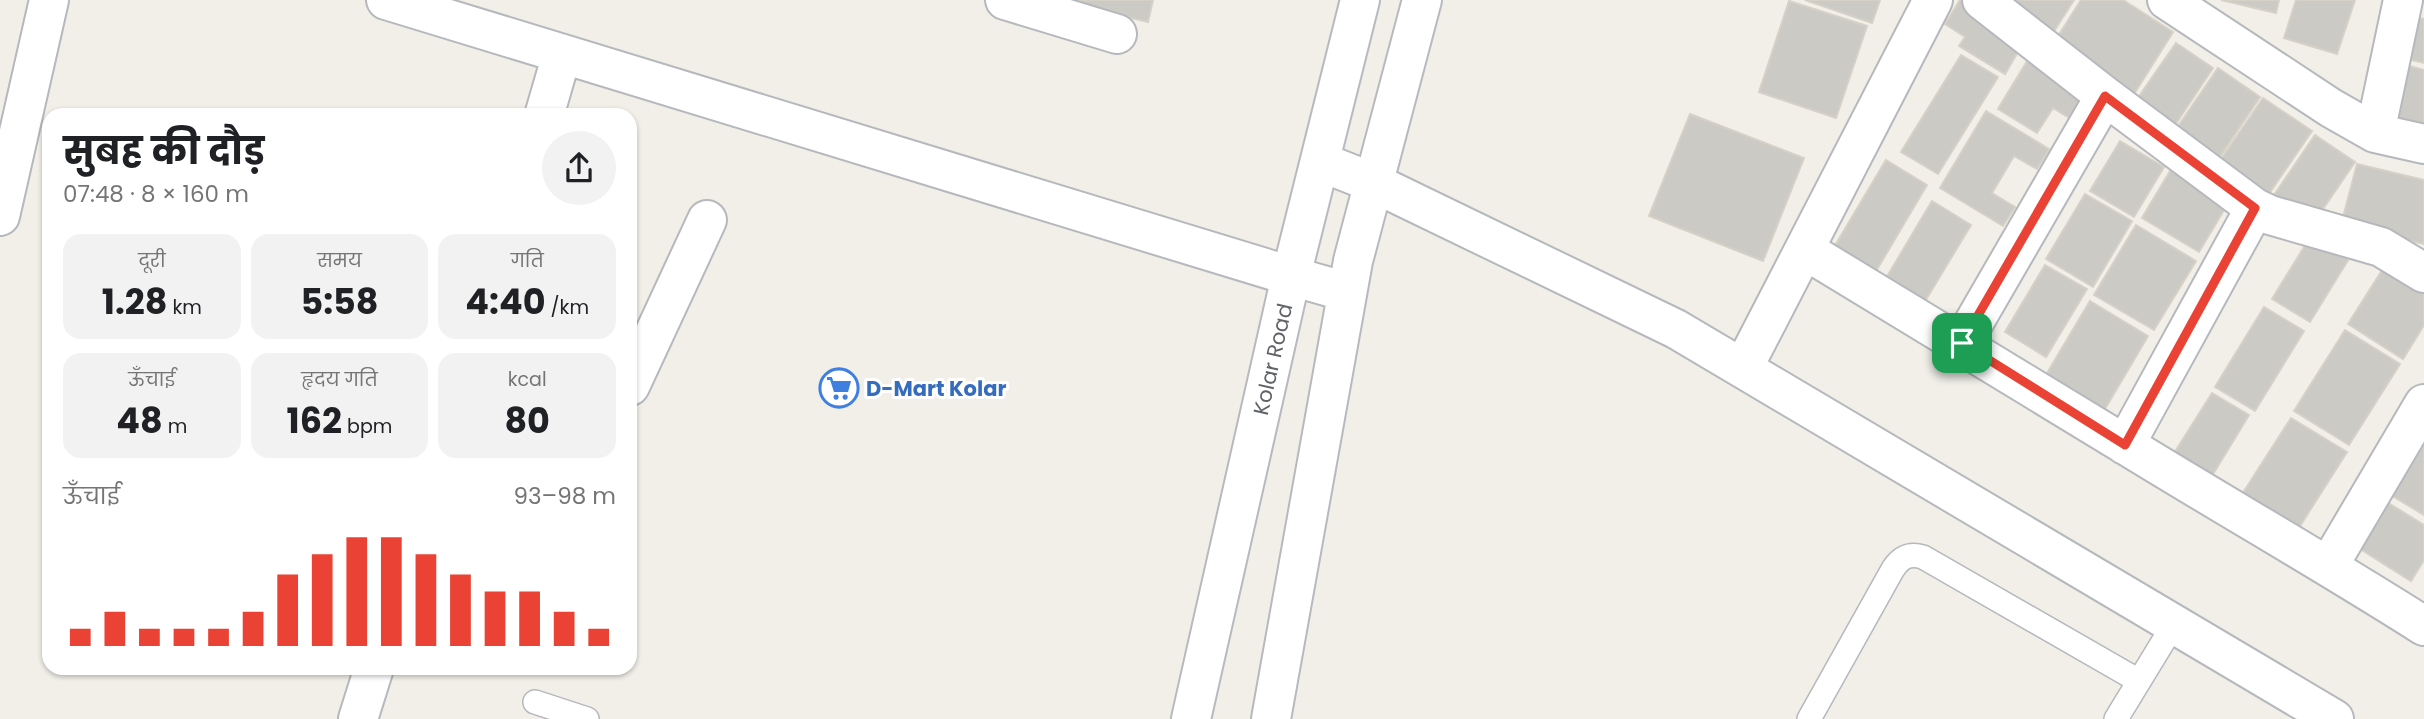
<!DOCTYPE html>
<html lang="hi">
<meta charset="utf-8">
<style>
body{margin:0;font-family:Poppins,"Noto Sans Devanagari",sans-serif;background:#f2f2f2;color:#202124;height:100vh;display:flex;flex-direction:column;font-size:26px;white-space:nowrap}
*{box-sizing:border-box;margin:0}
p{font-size:23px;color:#757577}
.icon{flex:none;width:38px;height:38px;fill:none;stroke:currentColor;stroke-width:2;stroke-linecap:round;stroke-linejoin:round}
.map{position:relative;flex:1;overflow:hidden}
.side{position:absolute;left:42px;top:108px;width:595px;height:567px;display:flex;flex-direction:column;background:#fff;border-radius:21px;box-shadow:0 2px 5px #0004}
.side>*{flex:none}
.pin{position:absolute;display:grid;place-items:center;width:60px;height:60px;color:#fff;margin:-30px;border-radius:14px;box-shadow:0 4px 10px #0006}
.round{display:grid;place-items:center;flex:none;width:74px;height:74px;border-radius:37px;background:#f2f2f2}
.overview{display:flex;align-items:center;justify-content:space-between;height:119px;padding:0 21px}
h1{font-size:38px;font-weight:700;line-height:52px}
.stats{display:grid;grid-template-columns:repeat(3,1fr);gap:10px;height:119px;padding:7px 21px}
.stats div{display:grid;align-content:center;border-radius:18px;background:#f2f2f2;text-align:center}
.stats b{font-size:35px;font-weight:700}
.stats small{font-size:19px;font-weight:400}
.stats p{font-size:19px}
.chart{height:196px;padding:14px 21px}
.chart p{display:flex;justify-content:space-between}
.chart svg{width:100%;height:126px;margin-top:7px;stroke:#ea4335;stroke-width:6}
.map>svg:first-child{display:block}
.building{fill:#cccac5;stroke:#d6d1c6;stroke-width:2}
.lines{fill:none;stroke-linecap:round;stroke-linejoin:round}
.service-casing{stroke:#b5b8bc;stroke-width:26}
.minor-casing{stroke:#b5b8bc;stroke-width:42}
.tertiary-casing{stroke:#b5b8bc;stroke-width:42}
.secondary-casing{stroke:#b6babf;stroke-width:42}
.service{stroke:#fff;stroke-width:23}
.minor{stroke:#fff;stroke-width:38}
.tertiary{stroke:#fff;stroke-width:38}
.secondary{stroke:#fff;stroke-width:38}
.route-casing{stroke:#fff;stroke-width:14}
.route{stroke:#ea4335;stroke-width:9}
.labels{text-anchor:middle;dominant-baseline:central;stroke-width:6;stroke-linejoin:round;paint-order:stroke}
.street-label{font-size:21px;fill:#5f6368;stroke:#fff}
.shop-label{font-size:21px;font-weight:bold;fill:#366cbe;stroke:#fff;text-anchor:start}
</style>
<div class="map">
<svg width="2424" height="719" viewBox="0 0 2424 719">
<rect width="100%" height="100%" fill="#f1efe8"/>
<!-- building -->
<path class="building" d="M1059,0H1153L1148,22Z
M1805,0H1880L1872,23Z
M1960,0H1965L2026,38L2005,74L1959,46L1965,37L1945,24Z
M2006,0H2074L2049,39Z
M2081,0H2123L2173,32L2131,99L2050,49Z
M2221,0H2279L2276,13Z
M2296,0H2355L2337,54L2284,38Z
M1789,1L1867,26L1836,118L1759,92Z
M2409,15L2424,19V63L2400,57Z
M2176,43L2213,68L2171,131L2133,105Z
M2032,53L2089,100L2076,122L2053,108L2037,133L1998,109Z
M1961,55L1998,77L1938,174L1901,152Z
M2398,63L2424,70V131L2384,122Z
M2218,68L2260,97L2213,167L2170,138Z
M2263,98L2312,131L2264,201L2215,168Z
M1986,111L2049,149L2037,169L2014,156L1992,193L2015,207L2003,226L1940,188Z
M1690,114L1804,158L1763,261L1649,216Z
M2315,135L2355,162L2312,225L2272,198Z
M2120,141L2164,167L2134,217L2090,191Z
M1886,160L1927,185L1869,283L1827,259Z
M2357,164L2424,180V244L2341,225Z
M2173,166L2230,200L2199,252L2142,218Z
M2085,194L2132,221L2093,287L2046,259Z
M1932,201L1971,225L1918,313L1879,290Z
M2136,225L2196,261L2154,330L2094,295Z
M2312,234L2350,257L2310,322L2272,299Z
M2388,261L2424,284V325L2403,359L2348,324Z
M2045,265L2087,289L2046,357L2005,332Z
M2090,301L2148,336L2105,409L2046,375Z
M2264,307L2304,331L2255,411L2215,387Z
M2345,330L2400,364L2349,445L2294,411Z
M2212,393L2249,415L2209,481L2171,458Z
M2291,418L2347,452L2295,534L2239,499Z
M2424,439V515L2389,494Z
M2385,501L2424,525V560L2411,581L2357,547Z"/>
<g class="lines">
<!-- service casing -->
<g class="service-casing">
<path id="service" d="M535,702L587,719
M1809,719L1893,569C1901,557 1909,553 1923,557L2139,681
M2116,719L2174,624"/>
</g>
<!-- minor casing -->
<g class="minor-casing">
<path id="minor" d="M386,0L1291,276L1347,292
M1005,0L1117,34
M1982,0L2105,96L2255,208L2270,215L2381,247L2424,273
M2167,0L2331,108L2375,133L2424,144
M544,116L562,54
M2375,133L2403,0
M0,216L49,0
M1805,250C1912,314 2018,379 2124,444C2223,505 2325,563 2424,626
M1962,343L2105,96
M1743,368L1933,0
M630,386L707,220
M2125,445L2255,208
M2329,565L2424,404
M358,719L374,668"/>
</g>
<!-- tertiary casing -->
<g class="tertiary-casing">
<path id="tertiary" d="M1321,162L1374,183L1676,329L2334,719"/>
</g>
<!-- secondary casing -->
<g class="secondary-casing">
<g id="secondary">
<path id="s1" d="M1191,719L1291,276L1360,0"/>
<path d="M1271,719L1353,261L1422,0"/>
</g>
</g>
<!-- service -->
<use href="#service" class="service"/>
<!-- minor -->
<use href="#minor" class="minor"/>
<!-- tertiary -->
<use href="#tertiary" class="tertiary"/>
<!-- secondary -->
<use href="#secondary" class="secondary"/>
</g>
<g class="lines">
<!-- route casing -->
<g class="route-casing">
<path id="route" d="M2105,96L2255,208L2125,445L1962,343Z"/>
</g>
<!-- route -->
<use href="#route" class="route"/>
</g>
<!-- icons -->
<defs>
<g id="supermarket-ring" transform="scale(2.0125)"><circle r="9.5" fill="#fff" stroke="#3f7fe0" stroke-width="1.5"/><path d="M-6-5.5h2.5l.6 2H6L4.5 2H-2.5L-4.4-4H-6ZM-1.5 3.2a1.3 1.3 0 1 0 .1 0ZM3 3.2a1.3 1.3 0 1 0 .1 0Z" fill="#3f7fe0"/></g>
</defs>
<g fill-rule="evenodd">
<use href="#supermarket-ring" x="839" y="388"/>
</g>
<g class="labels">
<!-- street labels -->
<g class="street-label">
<text stroke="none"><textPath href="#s1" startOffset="369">Kolar Road</textPath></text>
</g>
<!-- shop labels -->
<g class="shop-label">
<text x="866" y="388">D-Mart Kolar</text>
</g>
</g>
</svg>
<div class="pin" style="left:1962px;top:343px;background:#1e9e55"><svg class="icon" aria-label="arrive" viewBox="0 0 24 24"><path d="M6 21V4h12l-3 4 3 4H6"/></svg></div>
<section class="side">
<div class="overview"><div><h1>सुबह की दौड़</h1><p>07:48 · 8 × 160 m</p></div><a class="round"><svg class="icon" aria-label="share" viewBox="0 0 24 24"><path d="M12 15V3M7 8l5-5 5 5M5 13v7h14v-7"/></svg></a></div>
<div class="stats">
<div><p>दूरी</p><b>1.28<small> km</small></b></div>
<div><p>समय</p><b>5:58</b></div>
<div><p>गति</p><b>4:40<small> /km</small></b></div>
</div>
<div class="stats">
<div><p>ऊँचाई</p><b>48<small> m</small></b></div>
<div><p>हृदय गति</p><b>162<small> bpm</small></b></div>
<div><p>kcal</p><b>80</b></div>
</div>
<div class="chart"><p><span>ऊँचाई</span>93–98 m</p>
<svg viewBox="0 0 160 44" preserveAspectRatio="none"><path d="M5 44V38M15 44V32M25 44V38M35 44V38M45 44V38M55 44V32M65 44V19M75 44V12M85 44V6M95 44V6M105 44V12M115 44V19M125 44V25M135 44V25M145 44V32M155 44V38"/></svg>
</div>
</section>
</div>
